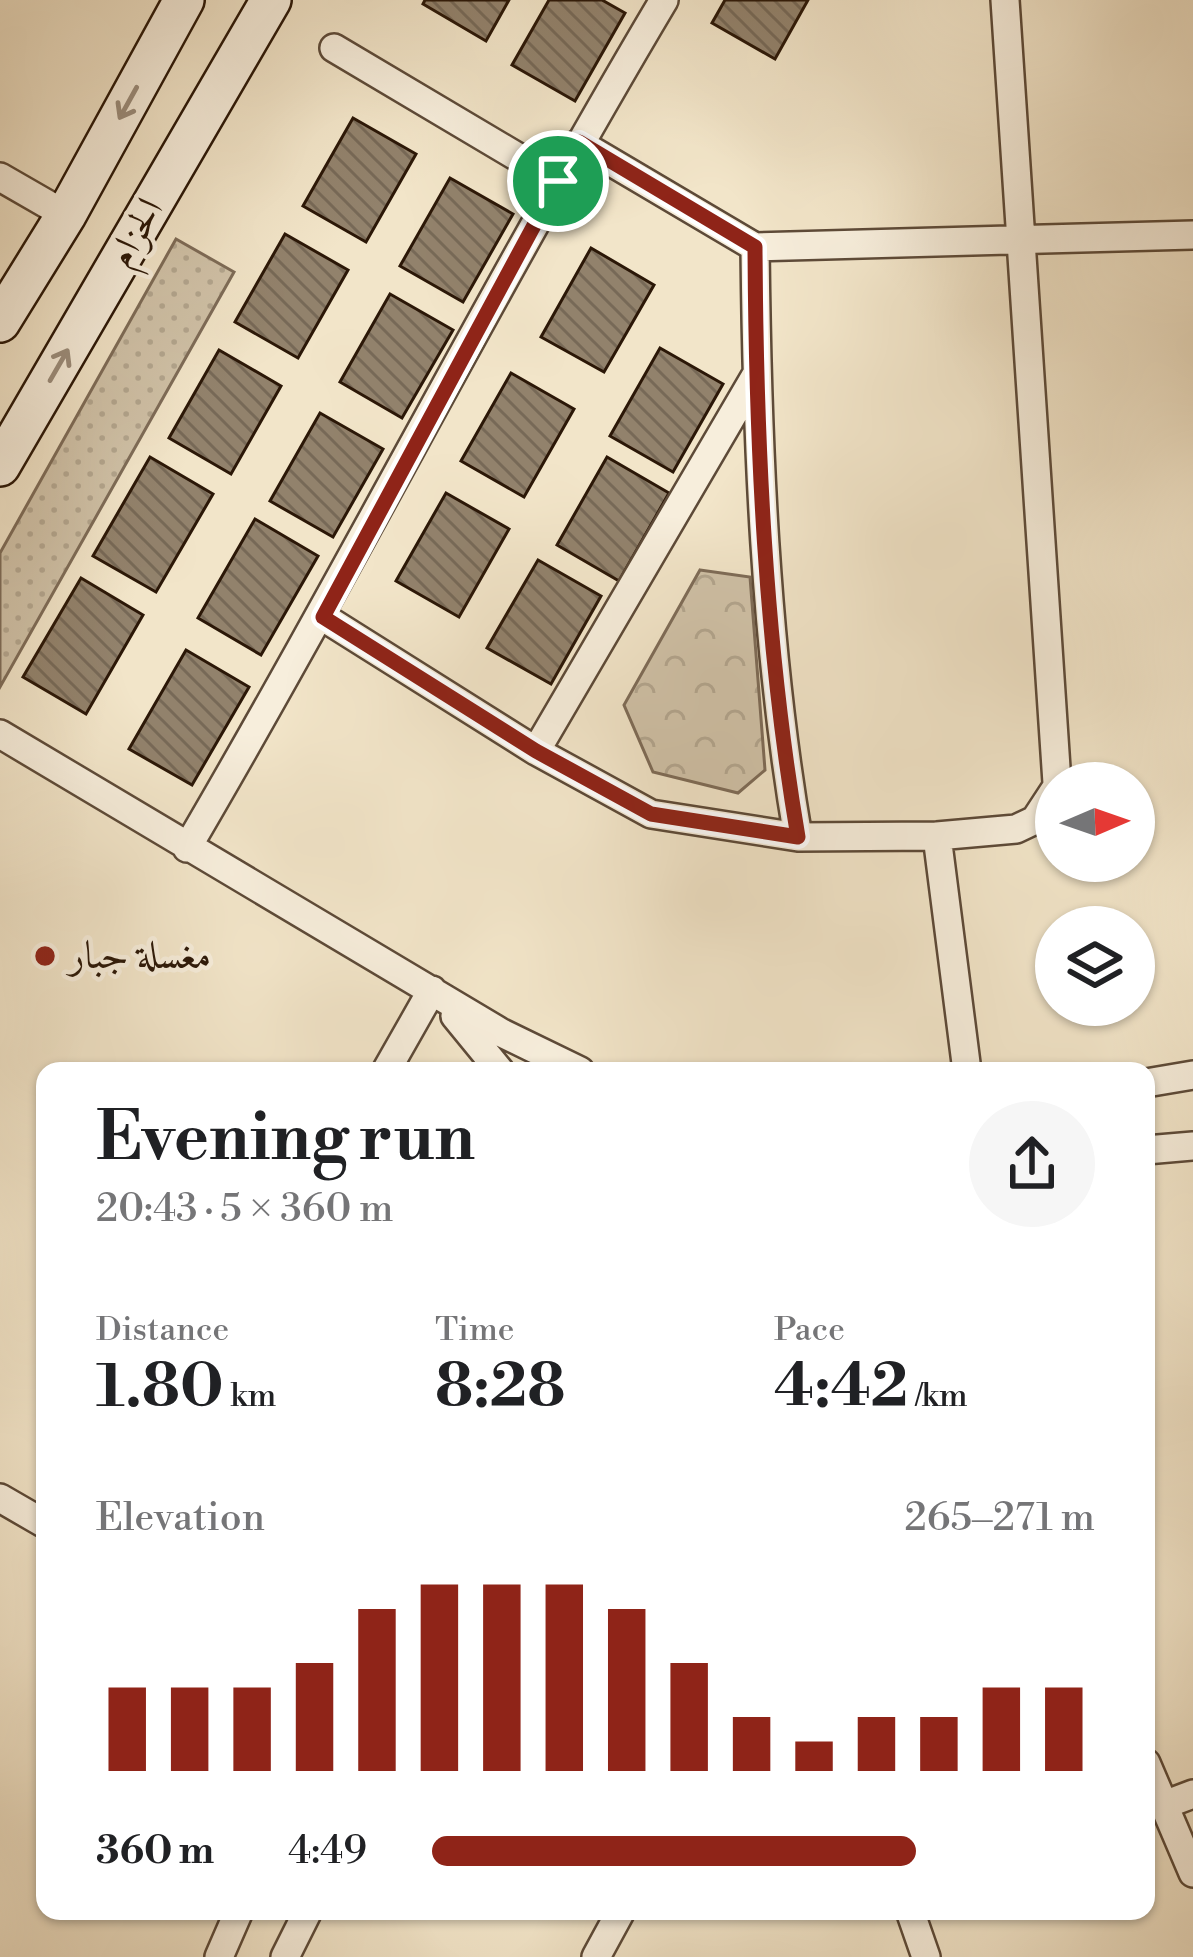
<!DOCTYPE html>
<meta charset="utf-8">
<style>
body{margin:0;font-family:"Libre Bodoni",Amiri,serif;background:#f6f6f6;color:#202124;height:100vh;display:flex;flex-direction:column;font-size:45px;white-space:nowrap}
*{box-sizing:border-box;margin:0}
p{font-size:39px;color:#757577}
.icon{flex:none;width:66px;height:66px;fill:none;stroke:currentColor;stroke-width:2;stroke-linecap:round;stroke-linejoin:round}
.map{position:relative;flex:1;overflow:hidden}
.sheet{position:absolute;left:36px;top:1062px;width:1119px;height:858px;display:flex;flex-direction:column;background:#fff;border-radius:24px;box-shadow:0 3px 9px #0004}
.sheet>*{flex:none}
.needle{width:78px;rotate:88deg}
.buttons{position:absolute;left:1035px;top:762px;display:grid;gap:24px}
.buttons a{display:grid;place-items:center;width:120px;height:120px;border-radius:50%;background:#fff;box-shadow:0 3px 9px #0004;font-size:60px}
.pin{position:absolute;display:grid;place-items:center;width:102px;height:102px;color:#fff;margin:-51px;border:6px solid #fff;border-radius:50%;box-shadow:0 3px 12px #0007}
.round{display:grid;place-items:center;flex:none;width:126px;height:126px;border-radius:63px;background:#f6f6f6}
.headline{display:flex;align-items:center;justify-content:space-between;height:204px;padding:0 60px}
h1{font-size:66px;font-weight:800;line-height:90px}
.figures{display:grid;grid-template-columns:repeat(3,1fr);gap:18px;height:204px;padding:12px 60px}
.figures div{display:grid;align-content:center}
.figures b{font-size:60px;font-weight:800}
.figures small{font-size:33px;font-weight:400}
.figures p{font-size:33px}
.chart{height:336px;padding:24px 60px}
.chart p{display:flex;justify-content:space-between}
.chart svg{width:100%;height:216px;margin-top:12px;stroke:#8f2418;stroke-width:6}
ul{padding:0 60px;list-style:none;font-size:39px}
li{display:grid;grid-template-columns:192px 144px 1fr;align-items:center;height:90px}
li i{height:30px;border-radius:15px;background:#8f2418}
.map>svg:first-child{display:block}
.grass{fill:url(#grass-dots);stroke:#7e6c58;stroke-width:3}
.park{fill:url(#park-crowns);stroke:#7e6c58;stroke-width:3}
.building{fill:url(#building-back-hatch);stroke:#2b1707;stroke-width:3}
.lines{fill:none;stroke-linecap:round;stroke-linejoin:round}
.minor-casing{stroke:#5d4a38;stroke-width:32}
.secondary-casing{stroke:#2b1707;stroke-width:44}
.minor{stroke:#f7eedc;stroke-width:27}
.secondary{stroke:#f7eedc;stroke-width:39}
.oneway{stroke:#9b8d7c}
.route-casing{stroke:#fff;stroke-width:24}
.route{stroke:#8f2418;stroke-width:15}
.poi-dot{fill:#8f2418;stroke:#f7eedc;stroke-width:4.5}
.labels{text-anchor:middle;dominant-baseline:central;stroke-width:9;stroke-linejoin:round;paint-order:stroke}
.street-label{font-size:39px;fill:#2b1707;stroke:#f7eedc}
.poi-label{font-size:39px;fill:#2b1707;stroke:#f7eedc;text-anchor:start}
</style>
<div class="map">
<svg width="1193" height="1957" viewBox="0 0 1193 1957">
<defs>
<pattern id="grass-dots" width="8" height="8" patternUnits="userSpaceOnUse" patternTransform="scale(3)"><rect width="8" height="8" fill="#d0c2a8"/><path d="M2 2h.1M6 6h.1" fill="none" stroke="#b3a68f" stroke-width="1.8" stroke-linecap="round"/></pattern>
<pattern id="park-crowns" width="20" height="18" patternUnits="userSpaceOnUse" patternTransform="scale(3)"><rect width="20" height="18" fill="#d0c2a8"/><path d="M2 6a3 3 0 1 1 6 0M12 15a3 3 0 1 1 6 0" fill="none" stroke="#b3a68f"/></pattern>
<pattern id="building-back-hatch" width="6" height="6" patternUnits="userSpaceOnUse" patternTransform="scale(3)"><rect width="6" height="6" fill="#92826c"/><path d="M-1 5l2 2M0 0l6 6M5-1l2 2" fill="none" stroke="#776957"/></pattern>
</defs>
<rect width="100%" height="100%" fill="#f2e5c9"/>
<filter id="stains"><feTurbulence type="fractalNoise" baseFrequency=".00167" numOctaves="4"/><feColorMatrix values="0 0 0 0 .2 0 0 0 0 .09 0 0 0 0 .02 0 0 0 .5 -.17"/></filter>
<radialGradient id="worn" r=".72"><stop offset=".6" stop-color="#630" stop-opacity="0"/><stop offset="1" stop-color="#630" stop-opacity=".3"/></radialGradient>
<!-- grass -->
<path class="grass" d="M176,239L234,272L0,687V553Z"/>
<!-- park -->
<path class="park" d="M700,570L750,577L765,770L738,793L653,772L624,705Z"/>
<!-- building -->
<path class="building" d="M425,0H509L486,41L423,4Z
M549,0H602L625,13L575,101L512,65Z
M725,0H808L775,59L712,23Z
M353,118L416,154L366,242L303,206Z
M450,178L513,214L463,302L400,266Z
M285,234L348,270L298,358L235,322Z
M591,248L654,285L604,372L541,337Z
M390,294L453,330L402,418L340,382Z
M660,348L723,384L673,472L610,436Z
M219,350L281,386L231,474L169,438Z
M511,373L574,409L524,497L461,461Z
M320,413L383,449L333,537L270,501Z
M150,457L213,494L156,592L93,556Z
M607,457L669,493L619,581L557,545Z
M446,493L509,529L459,617L396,581Z
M255,519L318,556L261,655L198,618Z
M538,560L601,596L551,684L487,648Z
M81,578L143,615L86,714L23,677Z
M186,650L249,687L192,785L129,749Z"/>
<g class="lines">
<!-- minor casing -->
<g class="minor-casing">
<path id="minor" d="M1005,0L1057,783
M334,48L558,181
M579,143L755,247L1193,235
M0,177L66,215
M755,247C757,442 765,645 798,837
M323,617L536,751L651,814L798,837L937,836L1016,829L1035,820L1056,788
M0,734L502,1033L580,1071
M536,751L756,375
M937,836L967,1071
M187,848C351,568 498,279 664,0
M455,1016L500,1071
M386,1071L432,990
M1146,1083L1193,1075
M1146,1150L1193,1146
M0,1498L45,1524
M1146,1763L1193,1873
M1164,1805L1193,1794
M910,1911L926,1957
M219,1957L239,1911
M285,1957L308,1911
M596,1957L621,1911"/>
</g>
<!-- secondary casing -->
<g class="secondary-casing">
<path id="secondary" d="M0,322L66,215L184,0
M0,466L271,0"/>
</g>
<!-- minor -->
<use href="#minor" class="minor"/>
<!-- secondary -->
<use href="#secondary" class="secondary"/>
</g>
<!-- one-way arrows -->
<defs><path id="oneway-shaft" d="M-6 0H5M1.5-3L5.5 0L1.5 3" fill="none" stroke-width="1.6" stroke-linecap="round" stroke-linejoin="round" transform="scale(3)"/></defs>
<g class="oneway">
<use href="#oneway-shaft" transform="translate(128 103) rotate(119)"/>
<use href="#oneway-shaft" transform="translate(59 365) rotate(-60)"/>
</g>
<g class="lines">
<!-- route casing -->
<g class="route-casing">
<path id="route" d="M579,142L755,247C756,442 765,644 798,837L651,814L536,751L323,617Z"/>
</g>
<!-- route -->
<use href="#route" class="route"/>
</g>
<!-- markers -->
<circle class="poi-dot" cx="45" cy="956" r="12"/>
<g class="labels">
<!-- street labels -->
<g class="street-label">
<text transform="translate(136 233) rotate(-60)">الحزام</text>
</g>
<!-- poi labels -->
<g class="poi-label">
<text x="69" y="956">مغسلة جبار</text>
</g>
</g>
<rect width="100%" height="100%" filter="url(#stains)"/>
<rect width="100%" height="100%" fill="url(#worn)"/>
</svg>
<div class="buttons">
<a><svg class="needle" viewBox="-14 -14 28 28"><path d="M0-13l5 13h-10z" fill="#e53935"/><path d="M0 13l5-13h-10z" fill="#757577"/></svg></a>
<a><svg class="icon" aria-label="layers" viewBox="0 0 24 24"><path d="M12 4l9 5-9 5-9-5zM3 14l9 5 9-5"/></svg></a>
</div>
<div class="pin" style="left:558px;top:181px;background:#1e9e55"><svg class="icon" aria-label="arrive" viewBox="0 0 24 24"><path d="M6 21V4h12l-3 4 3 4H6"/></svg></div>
<section class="sheet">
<div class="headline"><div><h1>Evening run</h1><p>20:43 · 5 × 360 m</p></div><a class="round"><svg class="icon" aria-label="share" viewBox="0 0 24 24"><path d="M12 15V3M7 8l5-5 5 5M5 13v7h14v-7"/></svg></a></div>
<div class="figures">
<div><p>Distance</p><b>1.80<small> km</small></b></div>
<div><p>Time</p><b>8:28</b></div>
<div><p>Pace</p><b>4:42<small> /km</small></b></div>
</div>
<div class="chart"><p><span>Elevation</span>265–271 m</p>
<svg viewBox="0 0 160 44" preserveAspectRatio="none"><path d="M5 44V27M15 44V27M25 44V27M35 44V22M45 44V11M55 44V6M65 44V6M75 44V6M85 44V11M95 44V22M105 44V33M115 44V38M125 44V33M135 44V33M145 44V27M155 44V27"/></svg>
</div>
<ul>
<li><b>360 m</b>4:49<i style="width:73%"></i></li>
</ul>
</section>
</div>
